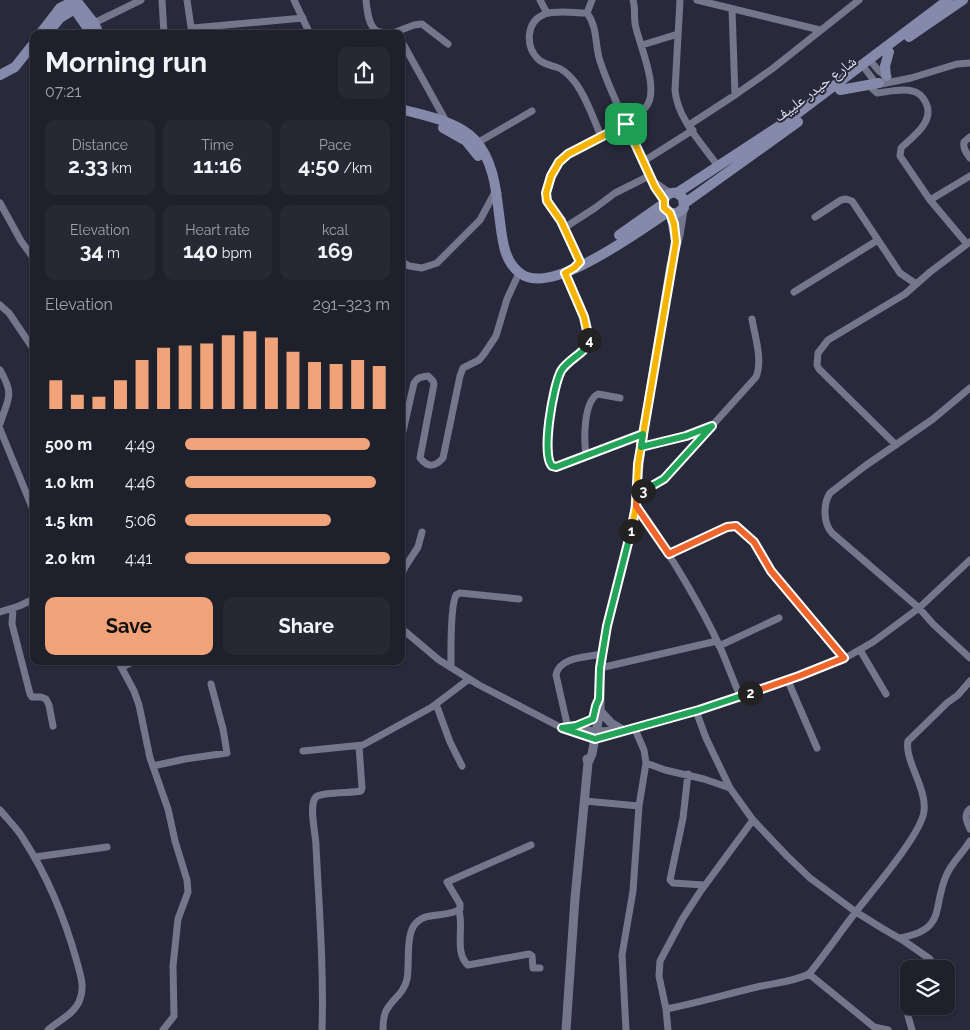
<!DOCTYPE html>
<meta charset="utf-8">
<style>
body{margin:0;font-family:Raleway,"Noto Naskh Arabic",sans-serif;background:#262834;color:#f1f3f6;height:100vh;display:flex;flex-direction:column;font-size:19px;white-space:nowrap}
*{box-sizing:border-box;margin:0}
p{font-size:16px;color:#a1a3a9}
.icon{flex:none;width:28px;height:28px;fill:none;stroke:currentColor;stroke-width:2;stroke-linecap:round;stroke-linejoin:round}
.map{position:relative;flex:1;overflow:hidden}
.sheet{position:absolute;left:30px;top:30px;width:375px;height:635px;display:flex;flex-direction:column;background:#1e202c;border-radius:10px;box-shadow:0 1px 4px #0004,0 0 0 1px #3c3e48}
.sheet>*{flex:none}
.controls{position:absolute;left:900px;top:960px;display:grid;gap:10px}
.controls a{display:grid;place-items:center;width:55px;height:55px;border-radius:10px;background:#1e202c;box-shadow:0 1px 4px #0004,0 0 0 1px #3c3e48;font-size:25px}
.pin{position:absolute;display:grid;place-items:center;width:42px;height:42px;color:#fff;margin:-21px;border-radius:10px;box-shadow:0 2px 8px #0006}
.km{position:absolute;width:25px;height:25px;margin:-12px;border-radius:50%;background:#222;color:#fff;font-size:14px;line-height:25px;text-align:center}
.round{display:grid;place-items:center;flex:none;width:52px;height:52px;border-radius:10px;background:#262834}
.overview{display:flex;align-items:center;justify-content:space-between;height:85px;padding:0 15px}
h1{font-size:28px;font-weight:700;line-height:38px}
.figures{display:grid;grid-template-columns:repeat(3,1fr);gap:8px;height:85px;padding:5px 15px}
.figures div{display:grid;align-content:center;border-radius:10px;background:#262834;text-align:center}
.figures b{font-size:21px;font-weight:700}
.figures small{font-size:14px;font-weight:400}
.figures p{font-size:14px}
.chart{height:140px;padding:10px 15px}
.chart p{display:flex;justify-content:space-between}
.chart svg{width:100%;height:90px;margin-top:5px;stroke:#f0a378;stroke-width:6}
.button{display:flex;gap:10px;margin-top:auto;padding:10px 15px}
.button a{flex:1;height:58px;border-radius:10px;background:#f0a378;color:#111;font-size:20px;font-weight:700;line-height:58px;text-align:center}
.button a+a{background:#262834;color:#f1f3f6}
ul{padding:0 15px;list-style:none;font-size:16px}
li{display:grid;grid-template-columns:80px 60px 1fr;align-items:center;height:38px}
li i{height:12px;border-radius:6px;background:#f0a378}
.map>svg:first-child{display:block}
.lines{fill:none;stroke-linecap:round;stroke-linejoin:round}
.minor{stroke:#74778b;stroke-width:7}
.tertiary{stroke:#74778b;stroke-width:9}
.secondary{stroke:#8589aa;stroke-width:10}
.split-1-casing{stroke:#fff;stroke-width:10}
.split-2-casing{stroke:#fff;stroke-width:10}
.split-3-casing{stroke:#fff;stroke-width:10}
.split-4-casing{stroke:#fff;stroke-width:10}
.split-5-casing{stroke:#fff;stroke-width:10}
.split-1{stroke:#f5b400;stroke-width:6}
.split-2{stroke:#22a559;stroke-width:6}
.split-3{stroke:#f0652b;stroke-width:6}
.split-4{stroke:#22a559;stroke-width:6}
.split-5{stroke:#f5b400;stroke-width:6}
.labels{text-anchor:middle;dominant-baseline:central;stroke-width:4;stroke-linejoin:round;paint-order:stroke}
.street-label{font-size:15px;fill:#e5e7f2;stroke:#282a3b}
</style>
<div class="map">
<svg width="970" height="1030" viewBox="0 0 970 1030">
<rect width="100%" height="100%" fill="#282a3b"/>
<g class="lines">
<!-- minor -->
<path class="minor" d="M162,0L164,34
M187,0L192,34
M294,0L310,34
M366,0C367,9 368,26 377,31C382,33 390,33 394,34
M540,0L547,13
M680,0L675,90C677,118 702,144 718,166
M697,0L820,30
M732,9L735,95
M587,13C574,13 557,10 545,14C526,21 525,46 538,59C543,64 550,65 556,67C563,69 569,75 574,81C586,96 593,118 601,136L626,124
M587,13C599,29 594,47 601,64C614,102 633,137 650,173C653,179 655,185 657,191L664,200
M587,13L592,0
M94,23L141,0
M193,28L303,18
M393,33L414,25L422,24L448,44
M401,40L447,123
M642,45L678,34
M873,64L879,71L888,77
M866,70L875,82L881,84L911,78L957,64L970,63
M868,85L877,93C888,92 901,88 912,91C919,92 923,97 926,103C935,122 912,137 901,148L900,156L930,200L967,244
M621,113L645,108C661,92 640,46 636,28C633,18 636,9 633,0
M689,125L735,95L772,69L859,0
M970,137L964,142C963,149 966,152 970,158
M477,143L532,111
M644,161L693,130
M654,182L670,193
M930,200L970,176
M0,203L21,241L34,259
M815,217L841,200L846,199L852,201L900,273L916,284
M564,228L595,208L615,193L651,175
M401,261L409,266L422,268L437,263L480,220L494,194L498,193
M582,266L561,221L549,205L546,193L551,176L559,162L568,154L601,136
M565,273C573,290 592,322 589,341C588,351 578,352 571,359C568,362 564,366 562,370C553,384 543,446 548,460C549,465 551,466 556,467L643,434
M794,292L878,240
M0,305L9,313L34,350
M0,370C15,396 8,398 0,424
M970,388L933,419L865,466L830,493C823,504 823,523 832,533L919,608L933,624L970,658
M0,429L34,512
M401,440L414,383C417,377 422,377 428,376L433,381L434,384L420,458C428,468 435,467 443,458L460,376L463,368L479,360L484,354L496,336L507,299L519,273
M896,445L819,369L817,365L818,353L828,340L905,294L930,272L970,242
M641,447L686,436L710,426
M586,455C584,440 583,402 598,394L620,398
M637,493L664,479L756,377C763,360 755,337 752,319
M636,505C667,550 697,597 720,647C727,663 733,680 740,696
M669,554L727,527L735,526L754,542L771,571L845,658
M401,576L405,567L418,547L422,532
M13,608L12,624L30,694L32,697H41L46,699L49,705L53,726
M0,612L19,606L34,599
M401,628L439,660L479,685L562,728L595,739L699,710L788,681L847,657L873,642L919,608L970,560
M719,646L779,618
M860,650L886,694
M118,661L134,691L139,705L150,758L168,809L175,841L187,880L188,892L178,919L173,966L174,1016L163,1030
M122,667L135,661
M451,667C451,652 450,607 456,595L460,593L519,599
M600,668L717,641
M788,681L817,748
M436,704L450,742L462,766
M696,711L706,738L730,788L753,820L787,856L810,878L856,912L880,927L904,941L930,959L932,969
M568,728L556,675C559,657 587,657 602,654
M572,728L597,731L619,730
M303,751L363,745L432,707L469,679
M646,763L665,770L704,779L730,788
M153,766L185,759L227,753L223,729L211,684
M688,774L683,818L670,880L673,883L704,885
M585,801L639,806
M970,809C963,815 967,822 970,829
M0,810C8,820 18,829 24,840C48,877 65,919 77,962C80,974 85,986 80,999C76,1013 58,1021 48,1030
M35,857L107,847
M459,911C464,927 454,953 468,965L529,954L532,956L533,968H540
M900,938C947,929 932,909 946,876C951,863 963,853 970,841
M809,974L874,1027L888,1030
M666,1009C697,1003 727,994 757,987C774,983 793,982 809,974C826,953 841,931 858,909C873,890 922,833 924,811C927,788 904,760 908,741L947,703L958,695L970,681
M322,1030C324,969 319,907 316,846C316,835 308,804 316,797C321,792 352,793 361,791L362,788L359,746
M383,1030C383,1024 383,1017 386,1011C392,999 404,994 407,979C410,964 405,934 416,923C427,911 448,918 460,909V904L447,882L531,845
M626,1030L622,955L633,891L639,806L646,763L644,750L634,727
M668,1030L666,1009L659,976L660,961L683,918L700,892L753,820
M912,1030L908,1016L912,1006"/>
<!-- tertiary -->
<path class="tertiary" d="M670,213L675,237
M600,711L611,723L621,729
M571,728L593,719
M588,763L592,754L600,711V668L607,626L633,525L641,447L671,265L679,235L683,210
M566,1030L575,898L588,763L587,759"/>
<!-- secondary -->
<path class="secondary" d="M79,4L94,23L99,34
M75,10L92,34
M51,29L60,18L73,10
M40,34L60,8L72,2
M909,37L963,0
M0,75L15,67L34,43
M886,76L885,66L889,52
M840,90L879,83
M401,109C425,116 457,121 474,139C493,159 496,188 499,214C502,234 502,260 520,273C550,298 640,230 668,212
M443,128L466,141L478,156
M677,193L683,198L684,208L677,213H670L664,206C663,197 668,192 677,193L790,119L948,0
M685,203L798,122
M619,235L663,204"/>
</g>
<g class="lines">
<!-- split-1 casing -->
<g class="split-1-casing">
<path id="split-1" d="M626,124L655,187L664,200V208L670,213L674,224L676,242L638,464L636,506L631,531"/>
</g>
<!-- split-2 casing -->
<g class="split-2-casing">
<path id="split-2" d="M631,531L607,626L600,668L599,699L596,706L593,719L576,726L562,728L595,739L699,710L750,693"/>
</g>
<!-- split-3 casing -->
<g class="split-3-casing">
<path id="split-3" d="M643,491L637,493L636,506L669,554L727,527L736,526L754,542L771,571L844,658L799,676L750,693"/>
</g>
<!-- split-4 casing -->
<g class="split-4-casing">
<path id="split-4" d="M589,340C587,353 569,358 561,371C553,386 541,455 552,466L556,467L643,434L641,447L686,436L712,426L664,479L643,491"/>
</g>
<!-- split-5 casing -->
<g class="split-5-casing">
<path id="split-5" d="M589,340L584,317L565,273L574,268L580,262L561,221L547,201L546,193L551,176L559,162L568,154L626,124"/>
</g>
<!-- split-1 -->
<use href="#split-1" class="split-1"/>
<!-- split-2 -->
<use href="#split-2" class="split-2"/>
<!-- split-3 -->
<use href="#split-3" class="split-3"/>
<!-- split-4 -->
<use href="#split-4" class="split-4"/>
<!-- split-5 -->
<use href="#split-5" class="split-5"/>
</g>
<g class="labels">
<!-- street labels -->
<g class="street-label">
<text transform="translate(815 89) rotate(-37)">شارع حيدر علييف</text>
</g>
</g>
</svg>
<div class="controls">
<a><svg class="icon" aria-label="layers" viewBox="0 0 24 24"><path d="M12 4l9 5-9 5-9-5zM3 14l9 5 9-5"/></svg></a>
</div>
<div class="pin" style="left:626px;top:124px;background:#1e9e55"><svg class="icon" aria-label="arrive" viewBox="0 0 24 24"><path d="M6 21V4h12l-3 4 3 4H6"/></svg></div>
<b class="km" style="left:631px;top:531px">1</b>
<b class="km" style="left:750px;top:693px">2</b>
<b class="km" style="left:643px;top:491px">3</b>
<b class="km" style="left:589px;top:340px">4</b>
<section class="sheet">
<div class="overview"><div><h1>Morning run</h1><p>07:21</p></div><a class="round"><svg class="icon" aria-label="share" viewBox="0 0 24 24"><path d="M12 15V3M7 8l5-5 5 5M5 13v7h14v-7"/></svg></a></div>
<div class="figures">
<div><p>Distance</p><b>2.33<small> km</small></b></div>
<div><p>Time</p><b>11:16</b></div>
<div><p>Pace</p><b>4:50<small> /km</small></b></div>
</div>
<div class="figures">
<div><p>Elevation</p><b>34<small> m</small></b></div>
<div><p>Heart rate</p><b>140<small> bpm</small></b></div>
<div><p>kcal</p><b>169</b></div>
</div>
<div class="chart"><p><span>Elevation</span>291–323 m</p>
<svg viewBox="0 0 160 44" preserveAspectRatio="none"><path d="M5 44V30M15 44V37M25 44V38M35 44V30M45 44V20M55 44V14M65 44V13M75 44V12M85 44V8M95 44V6M105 44V9M115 44V16M125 44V21M135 44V22M145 44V20M155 44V23"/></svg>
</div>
<ul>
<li><b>500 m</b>4:49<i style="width:90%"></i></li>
<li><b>1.0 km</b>4:46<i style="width:93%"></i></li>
<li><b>1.5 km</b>5:06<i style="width:71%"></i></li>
<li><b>2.0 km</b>4:41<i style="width:100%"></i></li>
</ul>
<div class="button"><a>Save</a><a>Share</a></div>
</section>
</div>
